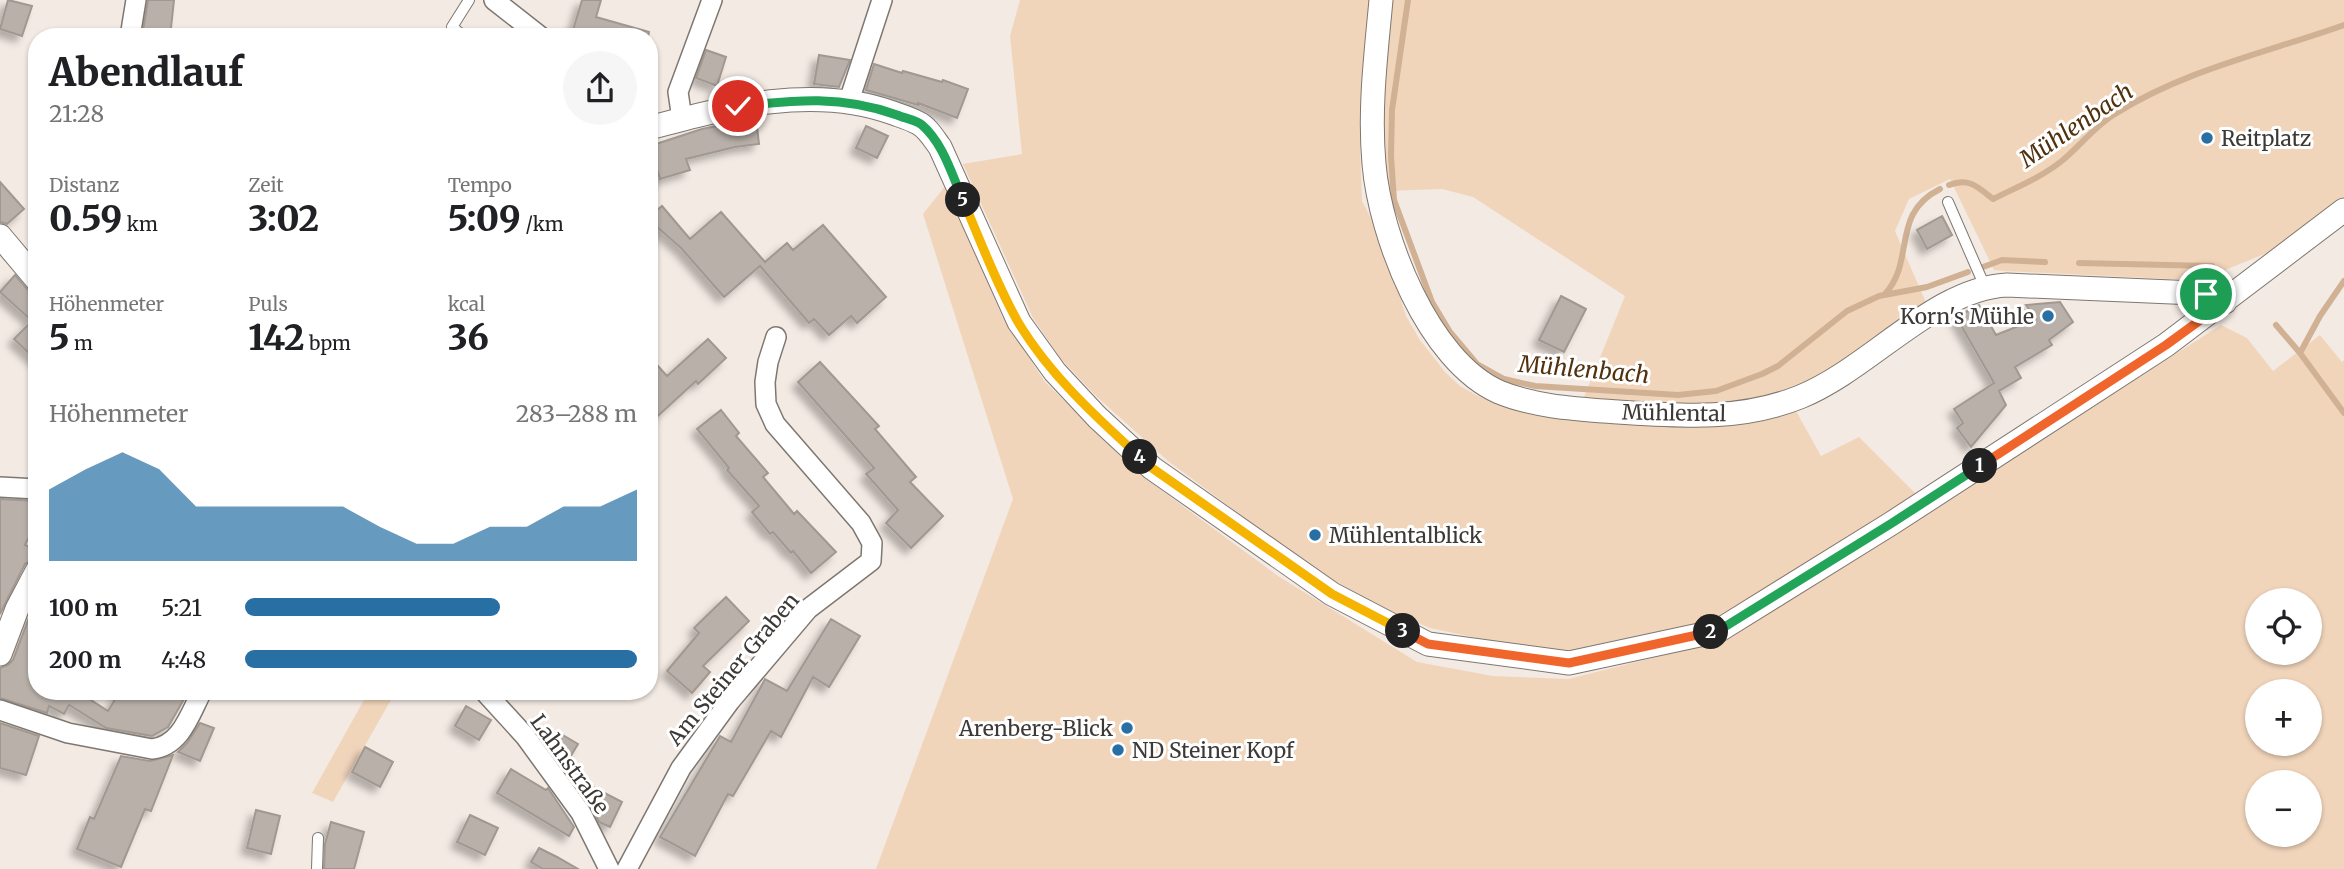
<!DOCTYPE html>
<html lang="de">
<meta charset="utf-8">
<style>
body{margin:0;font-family:Merriweather,serif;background:#f6f6f6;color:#202124;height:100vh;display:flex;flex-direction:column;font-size:26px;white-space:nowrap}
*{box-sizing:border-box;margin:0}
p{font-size:23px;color:#757577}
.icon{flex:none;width:38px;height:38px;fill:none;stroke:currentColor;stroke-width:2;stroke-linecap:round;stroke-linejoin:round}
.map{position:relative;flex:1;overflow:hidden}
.details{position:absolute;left:28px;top:28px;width:630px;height:672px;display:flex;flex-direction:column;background:#fff;border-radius:28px;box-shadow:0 2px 5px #0004}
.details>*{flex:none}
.tools{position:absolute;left:2245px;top:588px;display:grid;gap:14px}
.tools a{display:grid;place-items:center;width:77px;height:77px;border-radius:50%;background:#fff;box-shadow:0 2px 5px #0004;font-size:35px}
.pin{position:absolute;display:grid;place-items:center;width:60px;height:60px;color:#fff;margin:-30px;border:4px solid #fff;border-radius:50%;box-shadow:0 2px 7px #0007}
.km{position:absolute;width:35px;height:35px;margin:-18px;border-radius:50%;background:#222;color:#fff;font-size:19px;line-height:35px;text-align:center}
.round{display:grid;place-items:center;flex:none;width:74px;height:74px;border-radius:37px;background:#f6f6f6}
.overview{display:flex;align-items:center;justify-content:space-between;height:119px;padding:0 21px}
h1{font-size:38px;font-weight:800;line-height:52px}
.metrics{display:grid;grid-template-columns:repeat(3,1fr);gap:10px;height:119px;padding:7px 21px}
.metrics div{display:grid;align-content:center}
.metrics b{font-size:35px;font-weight:800}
.metrics small{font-size:19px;font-weight:400}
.metrics p{font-size:19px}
.chart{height:196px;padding:14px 21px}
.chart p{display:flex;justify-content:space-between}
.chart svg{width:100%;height:126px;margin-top:7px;fill:#2870a4;opacity:.7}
ul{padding:0 21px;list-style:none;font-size:23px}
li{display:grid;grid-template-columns:112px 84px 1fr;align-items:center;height:52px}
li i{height:18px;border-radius:9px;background:#2870a4}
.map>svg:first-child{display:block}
.green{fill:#f1d5bb;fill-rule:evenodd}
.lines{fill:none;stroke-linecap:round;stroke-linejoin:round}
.stream{stroke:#d1b194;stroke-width:6}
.building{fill:#b8b0a9;stroke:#a09891;stroke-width:2;filter:url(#shadow)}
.service-casing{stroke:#7e7770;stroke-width:12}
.minor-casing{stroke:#7e7770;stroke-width:22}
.tertiary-casing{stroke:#7e7770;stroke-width:25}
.service{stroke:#fff;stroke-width:10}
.minor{stroke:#fff;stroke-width:19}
.tertiary{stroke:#fff;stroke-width:23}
.split-1-casing{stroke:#fff;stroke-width:14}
.split-2-casing{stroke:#fff;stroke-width:14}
.split-3-casing{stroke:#fff;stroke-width:14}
.split-4-casing{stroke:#fff;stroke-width:14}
.split-5-casing{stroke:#fff;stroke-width:14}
.split-6-casing{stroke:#fff;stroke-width:14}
.split-1{stroke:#f0652b;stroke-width:9}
.split-2{stroke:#22a559;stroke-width:9}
.split-3{stroke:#f0652b;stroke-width:9}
.split-4{stroke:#f5b400;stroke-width:9}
.split-5{stroke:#f5b400;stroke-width:9}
.split-6{stroke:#22a559;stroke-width:9}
.poi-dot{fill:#2870a4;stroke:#fff;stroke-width:2.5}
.labels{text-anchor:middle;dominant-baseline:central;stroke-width:6;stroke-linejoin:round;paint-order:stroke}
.poi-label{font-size:21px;fill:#3c3936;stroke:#fff;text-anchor:start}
.street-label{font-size:21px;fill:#3c3936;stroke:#fff}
.water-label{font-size:23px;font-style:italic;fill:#52320e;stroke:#fff}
</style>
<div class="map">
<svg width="2344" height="869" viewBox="0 0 2344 869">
<defs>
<filter id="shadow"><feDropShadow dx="-6" dy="6" stdDeviation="3.5" flood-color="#0004"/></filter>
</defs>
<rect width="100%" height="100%" fill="#f3eae3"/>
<!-- green -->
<path class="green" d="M1020,0H1374L1360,148L1362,201L1379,234L1406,316L1420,340L1445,372L1460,386L1478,396L1530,413L1715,427L1763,421L1796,411L1821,456L1859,437L1918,496L1715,619L1638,641L1569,652L1491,641L1430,628L1370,602L1307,564L1168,461L1095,395L1060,358L1033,318L963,164L1022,154L1010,36Z
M1390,0H2344V199L2272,251L2225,270L2189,280L2005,271L1994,270L1950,179L1909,199L1895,231L1927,305C1883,335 1838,374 1786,391C1722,413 1650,403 1584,397L1625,296L1473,197L1442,189L1387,191L1382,117Z
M946,185L1002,316L1045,382L1146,479L1278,576L1417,662L1493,676L1568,679L1728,639L2221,325L2247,338L2273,371L2320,335L2342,362L2344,360V869H876L1013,499L923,214ZM2258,600H2310V653H2258ZM2258,691H2310V744H2258ZM2258,782H2310V835H2258Z
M369,691H396L333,802L312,793Z"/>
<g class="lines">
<!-- stream -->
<path class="stream" d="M1408,0L1392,110L1391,156L1394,200L1432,302L1450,332L1477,364L1504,379L1535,386L1678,395L1716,391L1762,374L1778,366L1847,311L1879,296L1927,287L1968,272
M1949,185C1969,177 1978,187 1993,199C2017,187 2042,177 2063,160C2081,145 2095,126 2115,114C2184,70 2268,52 2344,25
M2079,263L2212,266
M1983,267L2002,260L2045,262
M1885,294C1916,260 1890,214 1940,189
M2276,325L2300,353L2320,316L2344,281
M2300,353L2344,413"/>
</g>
<!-- building -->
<path class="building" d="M8,0L32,6L22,36L0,29Z
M148,0H174L170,37H142Z
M582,0H601L596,17L649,32L648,37H596L573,30Z
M706,50L726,57L717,86L696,78Z
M819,55L850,60L839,87L814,84Z
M874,64L902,73L903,71L942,82L943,80L968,89L957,118L918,103V105L866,90Z
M756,118L759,144L735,147L686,159L690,170L660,179L650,146L702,129Z
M866,126L888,136L877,158L856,148Z
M0,182L24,209L7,224L0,222Z
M662,206L690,239L721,212L765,262L787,243L793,250L823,225L886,297L857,323L851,316L829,335L814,319L809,323L760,266L724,297L681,248L649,220V217Z
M1942,216L1952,235L1927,249L1917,230Z
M15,275L27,289L37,294V361L14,339L32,321L0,292Z
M1561,296L1586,309L1564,352L1539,340Z
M2060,302L2073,322L2049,340L2052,345L2015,367L2021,378L1999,391L2006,405L1971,447L1957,428L1963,423L1954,409L1994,383L1956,317L1979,305L1996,335L2036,319L2026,305Z
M708,339L726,358L698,384L696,381L649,424V375L658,366L667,376Z
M820,362L879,426L875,429L916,477L910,482L943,516L911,548L886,523L898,510L866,474L874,468L798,382Z
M721,410L739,433L736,436L768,473L763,477L794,514L797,511L836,552L811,573L793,551L791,553L773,532L770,534L752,512L759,506L727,470L729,468L697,429Z
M0,499L37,501V521L25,545L37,550V552L34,558L25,564L0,614Z
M726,597L749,621L703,666L710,672L692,693L667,671L699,633L694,628Z
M32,610L37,612V691H77L108,711L120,691H171L184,699L168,727L152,736L106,728L69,705L64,714L49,706L47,713L0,698V668L8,665L13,660Z
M831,619L860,636L829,687L813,677L781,737L771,731L733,796L728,794L695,856L660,837L720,736L731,742L765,679L787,691Z
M466,706L491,720L479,740L455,726Z
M0,723L39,736L26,775L0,768Z
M200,723L214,728L200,761L178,752L187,743Z
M556,731L578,744L567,762L553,753L547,746Z
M365,747L393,762L380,787L352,772Z
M173,755L151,811L145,809L121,867L77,849L90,817L94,819L121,756L150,761Z
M576,767L591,786L622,802L610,827L599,822L591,806L567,773Z
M511,769L546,790L548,788L574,827L569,836L497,793Z
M256,810L280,816L271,854L247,848Z
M470,815L498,828L485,855L457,842Z
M331,822L364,832L354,869H324L325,844Z
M539,848L557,857L578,869H543L531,862Z"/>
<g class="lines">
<!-- service casing -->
<g class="service-casing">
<path id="service" d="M465,37L452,27L469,0
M1948,202L1985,287
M317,869L318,838"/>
</g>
<!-- minor casing -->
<g class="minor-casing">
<path id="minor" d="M494,0L541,37
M130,37L136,0
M849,101L882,0
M682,119L678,92L712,0
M0,487L37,489
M484,691L525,736L581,813L609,869
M0,710L68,733L152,749C181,746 190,714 202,691
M627,869L681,768L730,701L808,609L871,561L872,543L861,523L775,424L766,404L765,382L768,362L776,337"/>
</g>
<!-- tertiary casing -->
<g class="tertiary-casing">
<path id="tertiary" d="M1381,0C1376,54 1369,109 1374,164C1380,236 1428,361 1499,392C1535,407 1578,409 1618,412C1681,416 1740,421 1800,397C1871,368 1933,289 2007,285L2195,293L2215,297L2225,302
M649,128C727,107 814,84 893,113C901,116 911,119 918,123C927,127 934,139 940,147L1019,322L1055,372L1097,417L1152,468L1332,594L1428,644L1569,663L1718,631L1892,523L2166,345L2344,210
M0,236L37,280
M0,654L17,609L37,571"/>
</g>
<!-- service -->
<use href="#service" class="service"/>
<!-- minor -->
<use href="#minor" class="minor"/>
<!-- tertiary -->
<use href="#tertiary" class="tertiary"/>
</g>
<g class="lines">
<!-- split-1 casing -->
<g class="split-1-casing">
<path id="split-1" d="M1980,466L2166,345L2225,302L2206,294"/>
</g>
<!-- split-2 casing -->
<g class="split-2-casing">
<path id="split-2" d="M1711,632L1718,631L1892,523L1980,466"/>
</g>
<!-- split-3 casing -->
<g class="split-3-casing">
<path id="split-3" d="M1403,631L1428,644L1569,663L1711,632"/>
</g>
<!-- split-4 casing -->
<g class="split-4-casing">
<path id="split-4" d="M1140,457L1152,468L1332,594L1403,631"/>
</g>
<!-- split-5 casing -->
<g class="split-5-casing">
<path id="split-5" d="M963,200C980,240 996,283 1018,322C1049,374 1096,417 1140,457"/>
</g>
<!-- split-6 casing -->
<g class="split-6-casing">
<path id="split-6" d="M738,106C795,100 842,95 897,115C904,118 916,120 922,125C943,143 952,175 963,200"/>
</g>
<!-- split-1 -->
<use href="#split-1" class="split-1"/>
<!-- split-2 -->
<use href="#split-2" class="split-2"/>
<!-- split-3 -->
<use href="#split-3" class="split-3"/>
<!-- split-4 -->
<use href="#split-4" class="split-4"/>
<!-- split-5 -->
<use href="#split-5" class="split-5"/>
<!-- split-6 -->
<use href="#split-6" class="split-6"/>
</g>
<!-- markers -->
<g class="poi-dot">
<circle cx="2207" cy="138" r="7"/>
<circle cx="2048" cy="316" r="7"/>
<circle cx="1315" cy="535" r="7"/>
<circle cx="1127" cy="728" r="7"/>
<circle cx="1118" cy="750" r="7"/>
</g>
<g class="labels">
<!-- poi labels -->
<g class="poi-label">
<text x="2221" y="138">Reitplatz</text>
<text x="2034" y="316" text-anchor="end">Korn's Mühle</text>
<text x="1329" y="535">Mühlentalblick</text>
<text x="1113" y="728" text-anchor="end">Arenberg-Blick</text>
<text x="1132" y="750">ND Steiner Kopf</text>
</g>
<!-- street labels -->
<g class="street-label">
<text transform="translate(1674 413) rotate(1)">Mühlental</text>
<text transform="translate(733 669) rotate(-50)">Am Steiner Graben</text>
<text transform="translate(570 764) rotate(54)">Lahnstraße</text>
</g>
<!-- water labels -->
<g class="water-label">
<text transform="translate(2076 125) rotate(-34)">Mühlenbach</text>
<text transform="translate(1584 369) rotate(5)">Mühlenbach</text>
</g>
</g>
</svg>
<div class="tools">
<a><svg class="icon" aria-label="locate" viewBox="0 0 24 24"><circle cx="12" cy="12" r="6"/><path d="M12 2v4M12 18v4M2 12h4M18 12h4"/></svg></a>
<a>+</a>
<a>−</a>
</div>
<div class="pin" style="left:2206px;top:294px;background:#1e9e55"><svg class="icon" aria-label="arrive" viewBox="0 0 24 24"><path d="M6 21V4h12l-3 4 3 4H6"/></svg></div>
<div class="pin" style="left:738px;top:106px;background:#d93025"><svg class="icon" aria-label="check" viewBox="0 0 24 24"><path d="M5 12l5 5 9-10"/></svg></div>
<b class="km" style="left:1980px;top:466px">1</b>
<b class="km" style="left:1711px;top:632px">2</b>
<b class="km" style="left:1403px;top:631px">3</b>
<b class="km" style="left:1140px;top:457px">4</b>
<b class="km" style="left:963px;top:200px">5</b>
<section class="details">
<div class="overview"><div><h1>Abendlauf</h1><p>21:28</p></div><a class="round"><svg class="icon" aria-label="share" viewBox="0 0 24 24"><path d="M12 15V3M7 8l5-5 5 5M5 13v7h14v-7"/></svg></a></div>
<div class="metrics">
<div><p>Distanz</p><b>0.59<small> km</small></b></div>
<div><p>Zeit</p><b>3:02</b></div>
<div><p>Tempo</p><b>5:09<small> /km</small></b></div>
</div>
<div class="metrics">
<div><p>Höhenmeter</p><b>5<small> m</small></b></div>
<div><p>Puls</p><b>142<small> bpm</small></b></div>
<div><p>kcal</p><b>36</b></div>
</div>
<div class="chart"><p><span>Höhenmeter</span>283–288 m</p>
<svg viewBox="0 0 160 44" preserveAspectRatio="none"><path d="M0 44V19L10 12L20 6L30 12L40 25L50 25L60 25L70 25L80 25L90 32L100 38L110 38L120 32L130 32L140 25L150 25L160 19V44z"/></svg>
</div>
<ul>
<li><b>100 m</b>5:21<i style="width:65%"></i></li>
<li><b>200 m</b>4:48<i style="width:100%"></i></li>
</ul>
</section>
</div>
